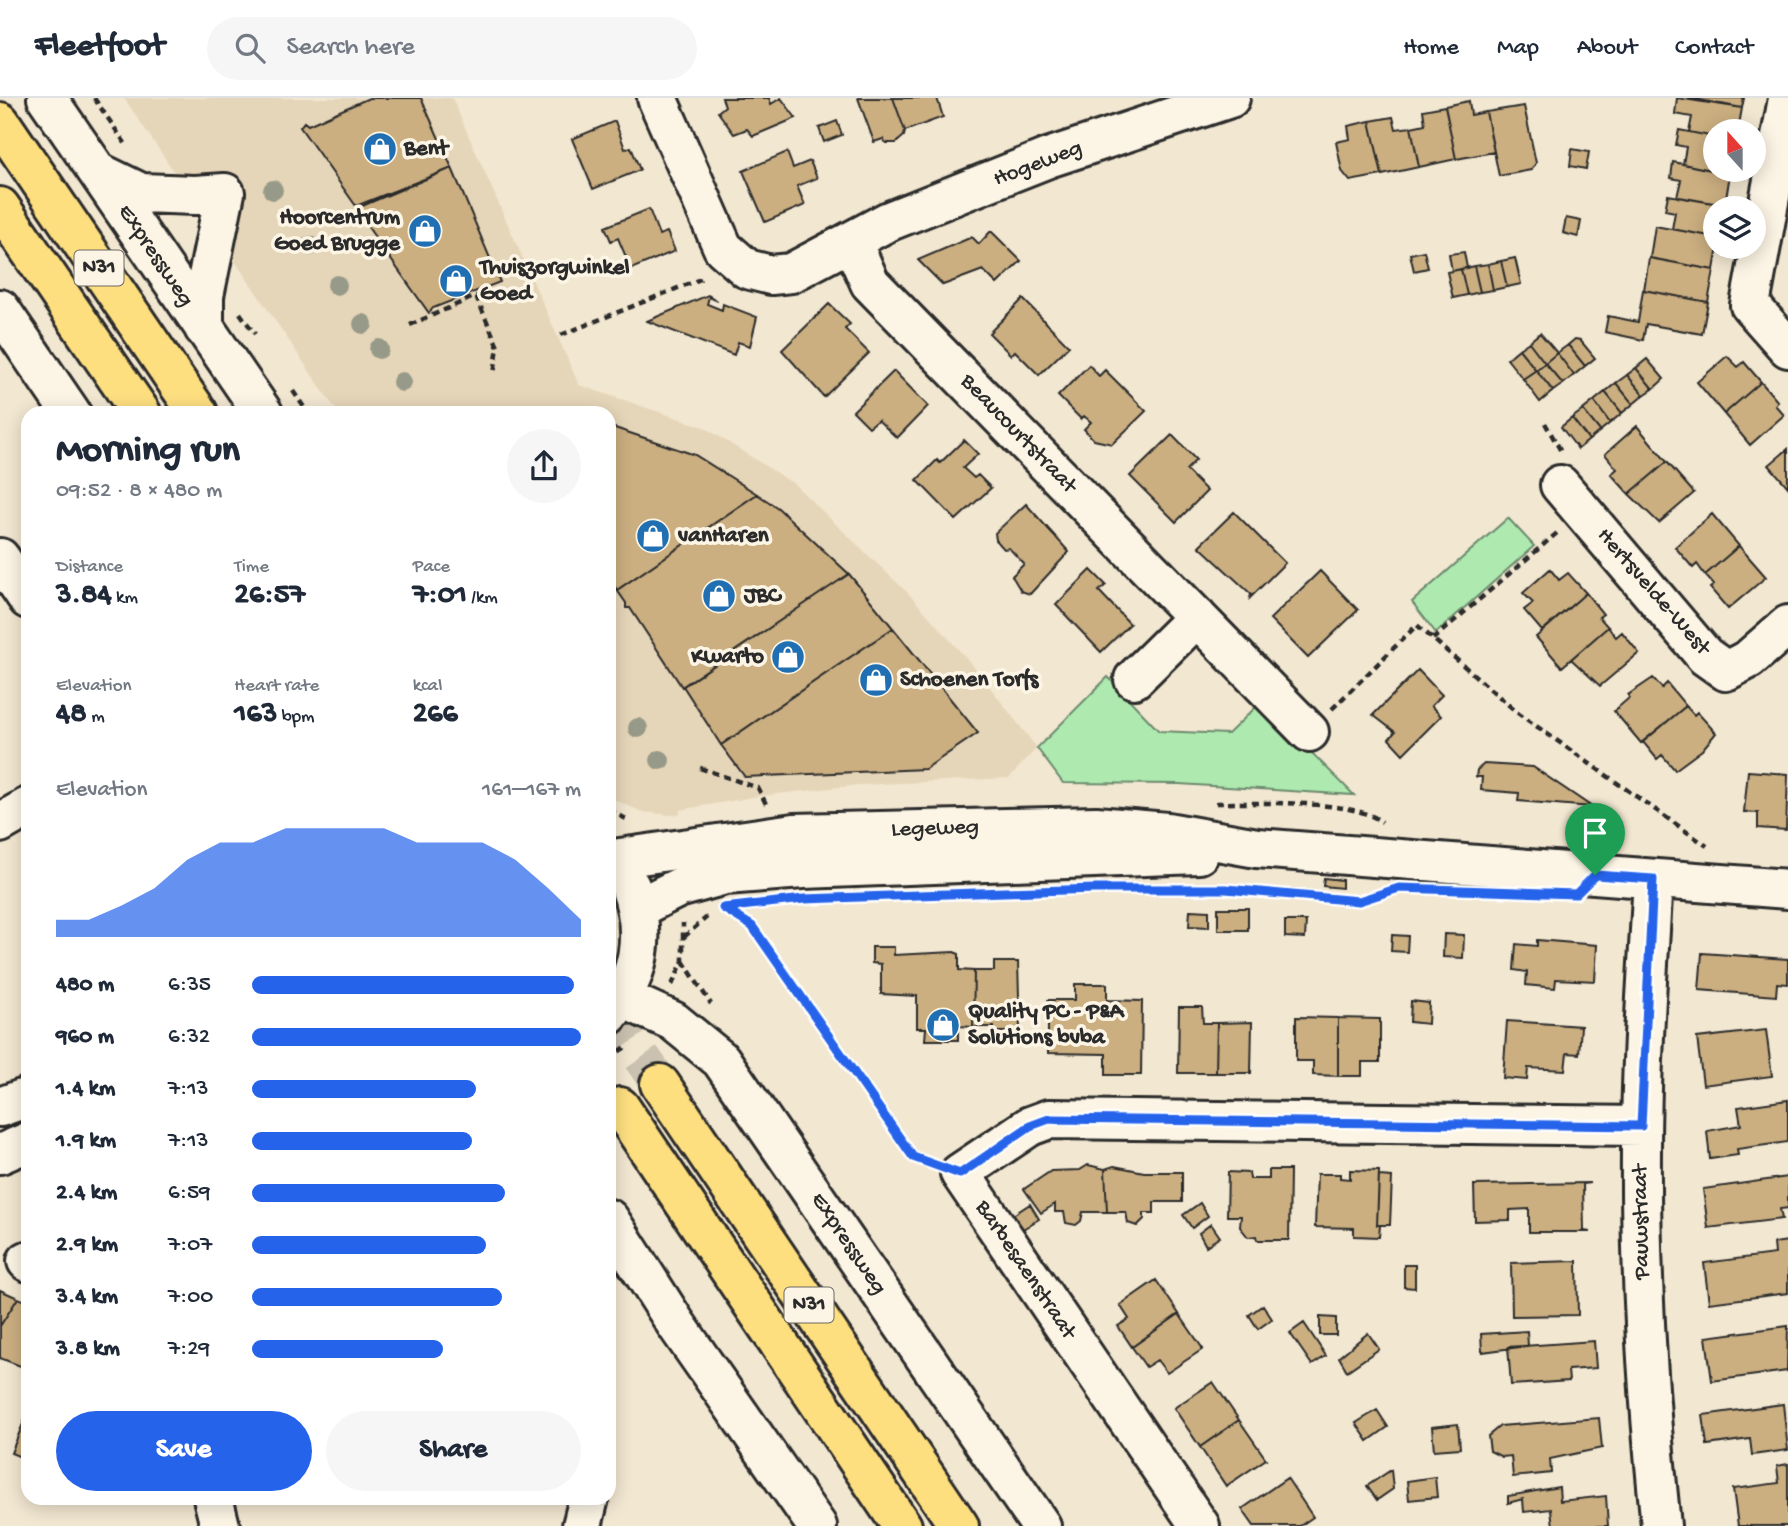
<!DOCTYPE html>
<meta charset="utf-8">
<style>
body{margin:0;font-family:"Gochi Hand",sans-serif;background:#f6f6f7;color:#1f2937;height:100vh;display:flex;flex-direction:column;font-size:26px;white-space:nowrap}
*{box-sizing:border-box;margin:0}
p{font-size:23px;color:#747a83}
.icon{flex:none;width:38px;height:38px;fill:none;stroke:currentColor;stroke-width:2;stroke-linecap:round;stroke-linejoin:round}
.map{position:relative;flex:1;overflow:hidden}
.side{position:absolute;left:21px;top:308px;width:595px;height:1099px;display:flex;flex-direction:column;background:#fff;border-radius:21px;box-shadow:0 4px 18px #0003}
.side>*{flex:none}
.needle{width:46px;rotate:339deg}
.controls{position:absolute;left:1703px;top:21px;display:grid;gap:14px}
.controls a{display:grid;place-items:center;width:63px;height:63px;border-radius:50%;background:#fff;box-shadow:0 4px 18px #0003;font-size:35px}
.pin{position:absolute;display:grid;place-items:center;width:60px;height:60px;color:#fff;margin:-72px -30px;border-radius:50% 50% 50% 0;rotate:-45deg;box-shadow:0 0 7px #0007}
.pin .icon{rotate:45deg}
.round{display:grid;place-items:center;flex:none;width:74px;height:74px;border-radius:37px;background:#f6f6f7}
.headline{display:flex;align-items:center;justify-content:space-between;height:119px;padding:0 35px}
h1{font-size:38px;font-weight:700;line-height:52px}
.stats{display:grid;grid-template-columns:repeat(3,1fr);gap:10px;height:119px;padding:7px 35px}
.stats div{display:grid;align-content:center}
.stats b{font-size:30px;font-weight:700}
.stats small{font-size:19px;font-weight:400}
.stats p{font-size:19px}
.chart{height:196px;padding:14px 35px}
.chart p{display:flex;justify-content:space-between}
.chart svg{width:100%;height:126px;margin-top:7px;fill:#2563eb;opacity:.7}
.action{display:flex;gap:14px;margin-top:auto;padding:14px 35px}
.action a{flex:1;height:80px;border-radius:42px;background:#2563eb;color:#fff;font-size:28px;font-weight:700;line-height:80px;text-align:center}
.action a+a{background:#f6f6f7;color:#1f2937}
ul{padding:0 35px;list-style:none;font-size:23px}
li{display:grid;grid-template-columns:112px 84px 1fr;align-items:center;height:52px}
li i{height:18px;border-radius:9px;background:#2563eb}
header{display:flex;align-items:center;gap:42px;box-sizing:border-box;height:98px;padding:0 35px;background:#fff;border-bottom:2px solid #e0e1e3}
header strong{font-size:33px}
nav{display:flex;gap:38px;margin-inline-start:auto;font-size:24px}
.search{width:490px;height:63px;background:#f6f6f7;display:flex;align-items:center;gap:18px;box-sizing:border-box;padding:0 24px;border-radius:38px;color:#747a83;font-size:26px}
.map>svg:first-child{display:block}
.built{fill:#e6d6b9}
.green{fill:#aeeab0;stroke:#6c8a6e;stroke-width:2}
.building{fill:#cbaf81;stroke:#2b2b2b;stroke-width:2}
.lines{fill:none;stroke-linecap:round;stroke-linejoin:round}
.highway-tunnel{stroke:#cac1b0;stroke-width:38;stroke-dasharray:38 19;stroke-linecap:butt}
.minor-casing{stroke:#2b2b2b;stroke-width:44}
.highway-casing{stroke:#2b2b2b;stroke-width:44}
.path{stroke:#2b2b2b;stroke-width:4.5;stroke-dasharray:7 5;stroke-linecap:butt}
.minor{stroke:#fcf5e5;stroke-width:38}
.highway{stroke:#fedf80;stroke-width:38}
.tree{fill:#979a88}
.route-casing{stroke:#fff;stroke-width:14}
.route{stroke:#2563eb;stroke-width:9}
.labels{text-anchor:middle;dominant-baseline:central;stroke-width:7;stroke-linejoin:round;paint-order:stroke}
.shield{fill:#fcf5e5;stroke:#6a6863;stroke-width:2}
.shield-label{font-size:21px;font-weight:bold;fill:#2b2b2b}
.poi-label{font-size:23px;font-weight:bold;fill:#2b2b2b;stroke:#fcf5e5;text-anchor:start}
.street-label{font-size:23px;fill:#2b2b2b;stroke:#fcf5e5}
</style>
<header>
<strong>Fleetfoot</strong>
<div class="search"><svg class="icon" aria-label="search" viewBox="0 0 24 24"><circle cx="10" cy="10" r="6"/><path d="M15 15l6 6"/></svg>Search here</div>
<nav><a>Home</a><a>Map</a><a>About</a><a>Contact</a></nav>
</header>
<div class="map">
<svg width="1788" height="1428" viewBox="0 0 1788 1428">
<rect width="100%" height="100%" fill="#f2e7d1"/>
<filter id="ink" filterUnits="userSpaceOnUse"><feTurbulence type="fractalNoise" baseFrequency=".0143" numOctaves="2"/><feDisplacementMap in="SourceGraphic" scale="14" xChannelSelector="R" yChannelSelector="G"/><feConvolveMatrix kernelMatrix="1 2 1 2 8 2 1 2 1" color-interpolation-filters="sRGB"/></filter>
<g filter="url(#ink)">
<!-- built -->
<path class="built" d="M124,0H452L579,287L704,329L794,386L911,498L974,569L1037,650L1009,680L859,687L759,698L680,712V716L672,717L642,714L609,699V315H338Z"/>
<!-- green -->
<path class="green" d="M1508,420L1534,448L1436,535L1412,504Z
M1108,579L1159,633L1228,636L1256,609L1301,653L1306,649L1354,697L1179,686L1063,685L1037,650Z"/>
<!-- building -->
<path class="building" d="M369,0H421L452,70L356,108L300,29L304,24L308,27Z
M722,0H769L771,6L781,0L796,20L753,38L747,31L734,36L718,14L725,8Z
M858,0H893L905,33L904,38L896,45H886L883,41L874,44Z
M893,0H937L943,19L905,33Z
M1677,0L1742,10L1738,33H1715V39L1689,34L1692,19L1675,16Z
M1689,0H1744L1742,10Z
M1469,3L1471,17L1486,14L1494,54L1456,61L1445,8Z
M1445,8L1456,61L1419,69L1411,29L1425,26L1423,12Z
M1524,8L1536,65L1531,72L1499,78L1486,14Z
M1393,19L1396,31L1411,29L1419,69L1382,77L1370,23Z
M615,23L625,51L631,49L640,72L593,91L572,41Z
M837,23L842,37L824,44L819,30Z
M1370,23L1382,77L1350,83L1342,73L1336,44L1350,41L1348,28Z
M1679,32L1715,39V72H1731L1730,76L1683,66L1686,49L1676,47Z
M1572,51L1589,54L1586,71L1570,68Z
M787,54L793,70L810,63L817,80L797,88L805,107L765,124L743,73Z
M1673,64L1730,76L1725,107L1677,99L1681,82L1671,80Z
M452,70L500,184L433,210L429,215L355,111Z
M1668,97L1725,107L1724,110H1715V139L1672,131L1675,114L1665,112Z
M649,111L659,137L667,134L675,153L631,171L618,140L611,143L605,129Z
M1566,120L1581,123L1578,139L1563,135Z
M1655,128L1715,139V149H1718L1714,172L1650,160Z
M991,133L1021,163L997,186L983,172L943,187L918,162L972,139L979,146Z
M1424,153L1428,170L1414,173L1410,156Z
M1464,154L1467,170L1452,173L1449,156Z
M1515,160L1521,186L1507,189L1501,163Z
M1649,160L1714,172L1708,204L1644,192Z
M1501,163L1507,189L1493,192L1488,166Z
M1488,166L1493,192L1480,194L1474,168Z
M1474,168L1480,194L1467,197L1461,171Z
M1461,171L1467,197L1453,200L1447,174Z
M1643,192L1708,204L1702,236L1646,226L1643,242L1605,234L1608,218L1638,224Z
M708,197L718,203L709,199L707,206L722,212L723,206L757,219L750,248L738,244L734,257L647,223Z
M1023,201L1069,248L1039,277L1015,253L1011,257L989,235Z
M829,206L850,226L845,231L869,255L824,299L782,252Z
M1540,235L1557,255L1545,265L1529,244Z
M1575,241L1580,242L1595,260L1585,268L1568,247Z
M1529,244L1545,265L1536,272L1519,251Z
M1568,247L1585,268L1574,277L1557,255Z
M1519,251L1536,272L1523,281L1507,261Z
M1557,255L1574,277L1563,286L1545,265Z
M1727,258L1738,269L1744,264L1761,284L1724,316L1697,284Z
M1647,261L1664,281L1653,291L1636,270Z
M1545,265L1563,286L1553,293L1536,272Z
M1089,267L1099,278L1105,272L1146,313L1112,346L1094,342L1084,331L1091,324L1084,318L1081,321L1058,298Z
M1636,270L1653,291L1644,297L1627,277Z
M1536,272L1553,293L1540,304L1523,281Z
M894,273L928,308L897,340L878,322L869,329L853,313Z
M1627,277L1644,297L1633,306L1616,285Z
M1761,284L1778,304L1775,307L1784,317L1750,347L1724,316Z
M1616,285L1633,306L1622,315L1605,294Z
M1605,294L1622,315L1610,325L1594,303Z
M1594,303L1610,325L1600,333L1583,312Z
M1583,312L1600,333L1589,342L1572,320Z
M1572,320L1589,342L1578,351L1561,329Z
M609,328L695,357L757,396L617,492L609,480Z
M1637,328L1667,364L1629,396L1611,376L1617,371L1605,356Z
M1172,337L1196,362L1186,372L1207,393L1176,424L1130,378Z
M964,342L978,356L963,370L974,380L978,377L991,390L956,422L917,382L937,362L940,365Z
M1788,351V389L1769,367Z
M1667,364L1694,395L1659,425L1629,396Z
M757,396L778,410L849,476L682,589L630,510H626V505L617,492Z
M1026,406L1069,454L1030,496L1021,493L1012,478L1024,466L1009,450L1004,451L996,442L995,435Z
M1234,414L1285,465L1250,500L1251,496L1199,448Z
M1712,416L1739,448L1705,477L1697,466L1693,470L1675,449Z
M1739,448L1766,479L1728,511L1710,490L1714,487L1705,477Z
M1550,471L1559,482L1568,475L1586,495L1542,533L1524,512L1533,505L1523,495Z
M1091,472L1106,487L1099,493L1130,526L1101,554L1056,507Z
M1320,473L1358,512L1308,560L1270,521Z
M849,476L893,530L721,647L683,588Z
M1586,495L1603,516L1599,519L1608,529L1562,569L1536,539Z
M1608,529L1616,539L1622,534L1639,555L1600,588L1571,561Z
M893,530L978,635L925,671L745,679L721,647Z
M1418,572L1442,597L1431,608L1441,618L1403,656L1389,641L1395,634L1373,617Z
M1653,580L1662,590L1667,585L1686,608L1641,645L1614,613L1629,600L1628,597Z
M1686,608L1694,617L1697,614L1716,635L1702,652L1675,672L1662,657L1657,661L1643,644Z
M1484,666L1533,669L1592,709L1518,703L1519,695L1481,692L1482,679H1476L1477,672Z
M1748,673L1788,676L1786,732L1758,730V715L1744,714Z
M1324,780L1342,782V790L1323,788Z
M1218,810H1248V832H1218Z
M1190,812L1209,813V829L1189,828Z
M1285,823H1306L1305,840L1285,839Z
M1444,836L1464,837L1463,860L1443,859Z
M1392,837L1408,838L1407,854L1391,853Z
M1537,842L1597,847L1595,883L1556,881L1555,890L1526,887L1527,874L1514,872L1516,846L1537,848Z
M872,849H894V857L954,854L959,856V872L974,873L973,929L958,928V942H925L926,930H917V898L881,896V866L872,865Z
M1702,855L1788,861V886L1777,885L1776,898L1699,892Z
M994,864H1018L1020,934H994V929H973L974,873H994Z
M1075,886H1107V902L1142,903L1141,977H1106V956L1048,955V902H1075Z
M1411,903L1429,905L1428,926L1410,924Z
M1179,909H1202L1203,925H1217L1216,975H1178Z
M1296,919L1338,920V978L1313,977V963H1296Z
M1338,920L1380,921V964H1362V978H1338Z
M1507,923L1581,928L1579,956L1567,955L1565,972L1528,970L1527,982L1503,980Z
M1252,924L1251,975H1216L1217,925Z
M1766,932L1772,978L1703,987L1697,940Z
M1788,1002V1044L1737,1051L1738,1057L1710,1061L1707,1033L1741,1027L1738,1009Z
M1088,1067L1105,1071L1107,1114H1083L1081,1123L1076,1127L1066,1125L1064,1114H1055V1106L1041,1115L1024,1091L1051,1073L1080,1072Z
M1114,1068L1144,1074H1182V1104H1154V1115H1144V1121L1137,1128L1128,1125L1126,1114H1107L1105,1071Z
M1269,1072H1290L1289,1142H1257L1256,1138L1248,1139L1240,1129L1241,1118H1227L1228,1074L1249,1075L1250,1081H1269Z
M1350,1072L1379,1073L1377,1127H1380L1379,1139L1354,1138V1130L1315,1129L1317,1076H1340V1080L1350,1081Z
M1379,1078L1392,1079L1390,1127H1377Z
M1788,1079V1110L1780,1111L1782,1121L1708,1130L1703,1091Z
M1590,1085L1583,1086L1584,1133L1590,1134H1529V1111L1510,1112V1122L1475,1123L1474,1087Z
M1200,1105L1208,1118L1192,1130L1183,1117Z
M1030,1106L1039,1121L1023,1131L1013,1117Z
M1211,1126L1220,1139L1206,1148L1199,1135Z
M1788,1143V1195L1709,1205L1704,1165L1775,1156L1774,1145Z
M1577,1163L1578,1217L1512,1218L1511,1165Z
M1404,1167H1415V1190L1404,1189Z
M1156,1182L1179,1216L1132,1249L1118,1228L1129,1221L1120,1207Z
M0,1192L18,1200L0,1228Z
M18,1200L28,1204V1257L23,1269L0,1260V1228Z
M1263,1207L1272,1221L1258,1231L1249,1217Z
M1179,1216L1203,1251L1167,1275L1157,1262L1146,1269L1132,1249Z
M1320,1219L1336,1220V1237H1320Z
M1304,1225L1326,1258L1312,1267L1290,1235Z
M1788,1228L1787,1273L1712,1283L1706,1239Z
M1527,1233L1528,1248L1482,1254L1481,1236Z
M1368,1235L1379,1251L1347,1273L1339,1259Z
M1594,1243L1596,1270L1568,1272L1569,1283L1511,1287L1508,1249Z
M1213,1284L1239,1322L1200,1349L1174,1310Z
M1783,1306L1788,1352L1752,1357L1750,1341L1707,1347L1703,1317Z
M1377,1312L1388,1329L1368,1343L1356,1325Z
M28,1314V1362L11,1355Z
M1599,1320L1602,1350L1550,1361L1551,1375L1513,1379L1511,1358L1502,1359L1490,1353L1488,1338L1500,1328Z
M1239,1322L1266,1361L1226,1388L1200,1349Z
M1458,1326L1460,1350L1434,1352L1432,1329Z
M1788,1366V1428H1738L1733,1391L1779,1385L1777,1368Z
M1391,1372L1393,1391L1377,1402L1367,1388Z
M1435,1379L1437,1399L1409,1402L1407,1383Z
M1287,1380L1313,1419L1300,1428H1254L1242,1411Z
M1559,1389L1560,1403L1606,1398L1608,1428H1553L1551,1411L1524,1414L1523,1401L1508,1405V1398Z"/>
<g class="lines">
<!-- highway-tunnel -->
<path class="highway-tunnel" d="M609,913L660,986"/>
<!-- minor casing -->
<g class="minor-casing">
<path id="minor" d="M47,0L263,315
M657,0L723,150L747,171L771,177L791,175L887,124L1048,60L1230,0
M1788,1L1750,207L1788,250
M98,74L141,95L195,97L225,95L204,198V230
M852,144L870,185L1309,634
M0,211L71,315
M1560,387L1705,558L1726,573L1749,561L1788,527
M0,460L28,501
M1134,581L1197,519
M0,725L28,709
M613,761L794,735L1096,728L1167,734L1257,750L1788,791
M1653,781C1648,871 1641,961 1641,1052C1640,1178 1648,1303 1661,1428
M638,810L678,790L725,777L803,771L1199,756
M622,900L673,923L721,962L1041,1428
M609,917C641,878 647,835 630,788
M0,1009L28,999
M0,1056L28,1044
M609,1121L676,1226L817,1428
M27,1163L28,1164
M213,1400L220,1428
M582,1428L589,1400
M1200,1428L960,1075L1030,1028L1049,1021L1641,1028"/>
</g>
<!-- highway casing -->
<g class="highway-casing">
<path id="highway" d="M0,24L198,315
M0,109L141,315
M660,986L959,1428
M620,1009L902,1428"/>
</g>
<!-- path -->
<path class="path" d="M94,0L127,48
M240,215L255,236
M410,227L476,198L498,249L494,276
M561,237L703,180
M293,293L308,315
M1545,325L1562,355
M1433,541L1557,435
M1332,611L1417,527L1519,616L1707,748
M700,670L758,690L766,706
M1216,705C1258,706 1350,700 1382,724
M609,712L630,723
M1206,791L1359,803L1385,796
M727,813L752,828L913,1059L929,1064
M684,839L707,819
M683,863L711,906
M672,887L683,863V825
M609,960L626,949"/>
<!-- minor -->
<use href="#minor" class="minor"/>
<!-- highway -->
<use href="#highway" class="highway"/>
</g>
<!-- trees -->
<g class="tree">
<circle cx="273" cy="92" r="10"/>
<circle cx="310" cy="148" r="10"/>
<circle cx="337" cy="187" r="10"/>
<circle cx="363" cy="226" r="10"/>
<circle cx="379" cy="251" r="10"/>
<circle cx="402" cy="284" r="10"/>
<circle cx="638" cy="630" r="10"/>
<circle cx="660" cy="662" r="10"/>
</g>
</g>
<g class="lines" filter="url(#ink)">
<!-- route casing -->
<g class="route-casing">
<path id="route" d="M1595,777L1653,781L1641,1028L1049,1021L1030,1028L960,1076L913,1059L752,828L723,810L804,801L1094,791H1226L1359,803L1399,790L1576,796Z"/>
</g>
<!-- route -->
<use href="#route" class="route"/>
</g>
<!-- icons -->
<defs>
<g id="shop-disc" transform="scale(1.75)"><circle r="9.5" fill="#1f6fb2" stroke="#fcf5e5"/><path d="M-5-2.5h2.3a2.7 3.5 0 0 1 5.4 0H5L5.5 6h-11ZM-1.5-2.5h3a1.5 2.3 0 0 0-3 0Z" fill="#fff"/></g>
</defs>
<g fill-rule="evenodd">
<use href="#shop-disc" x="380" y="51"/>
<use href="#shop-disc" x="425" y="133"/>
<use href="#shop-disc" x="456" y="183"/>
<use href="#shop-disc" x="653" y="438"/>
<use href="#shop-disc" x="719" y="498"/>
<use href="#shop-disc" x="788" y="559"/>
<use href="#shop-disc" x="876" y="582"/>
<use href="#shop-disc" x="943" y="927"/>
</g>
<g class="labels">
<!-- shield labels -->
<g class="shield">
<rect x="74.5" y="152.5" width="49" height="35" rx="5"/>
<rect x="784.5" y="1189.5" width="49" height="35" rx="5"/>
</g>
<g class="shield-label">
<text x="99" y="170">N31</text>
<text x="809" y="1207">N31</text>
</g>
<!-- poi labels -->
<g class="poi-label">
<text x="404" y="51">Bent</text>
<text x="400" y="120" text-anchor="end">Hoorcentrum<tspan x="400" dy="26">Goed Brugge</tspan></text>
<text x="480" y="170">Thuiszorgwinkel<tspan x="480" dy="26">Goed</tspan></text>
<text x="678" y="438">vanHaren</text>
<text x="744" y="498">JBC</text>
<text x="764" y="559" text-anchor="end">Kwarto</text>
<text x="900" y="582">Schoenen Torfs</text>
<text x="968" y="914">Quality PC - P&amp;A<tspan x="968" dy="26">Solutions bvba</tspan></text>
</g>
<!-- street labels -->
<g class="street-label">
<text transform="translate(1038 66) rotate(-21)">Hogeweg</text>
<text transform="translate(155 158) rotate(56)">Expressweg</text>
<text transform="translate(1018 336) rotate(46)">Beaucourtstraat</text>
<text transform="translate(1653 494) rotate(49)">Hertsvelde-West</text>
<text transform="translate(935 731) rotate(-2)">Legeweg</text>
<text transform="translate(1642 1124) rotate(-91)">Pauwstraat</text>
<text transform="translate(848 1146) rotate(56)">Expressweg</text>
<text transform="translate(1025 1172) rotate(56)">Barbesaenstraat</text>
</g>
</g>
</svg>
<div class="controls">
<a><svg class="needle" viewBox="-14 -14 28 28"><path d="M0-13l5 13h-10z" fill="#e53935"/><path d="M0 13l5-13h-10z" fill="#747a83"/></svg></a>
<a><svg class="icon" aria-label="layers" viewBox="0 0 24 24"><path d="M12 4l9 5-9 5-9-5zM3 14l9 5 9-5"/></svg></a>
</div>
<div class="pin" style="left:1595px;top:777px;background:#1e9e55"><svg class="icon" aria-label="arrive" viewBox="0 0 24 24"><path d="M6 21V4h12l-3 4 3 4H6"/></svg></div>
<section class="side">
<div class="headline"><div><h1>Morning run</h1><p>09:52 · 8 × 480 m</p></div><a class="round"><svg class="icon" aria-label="share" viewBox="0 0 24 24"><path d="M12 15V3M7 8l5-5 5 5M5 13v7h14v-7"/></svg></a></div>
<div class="stats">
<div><p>Distance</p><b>3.84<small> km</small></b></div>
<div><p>Time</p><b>26:57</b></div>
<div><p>Pace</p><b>7:01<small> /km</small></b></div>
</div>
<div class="stats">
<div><p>Elevation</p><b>48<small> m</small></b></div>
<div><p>Heart rate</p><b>163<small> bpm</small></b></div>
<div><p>kcal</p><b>266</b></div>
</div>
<div class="chart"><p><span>Elevation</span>161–167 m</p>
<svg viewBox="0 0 160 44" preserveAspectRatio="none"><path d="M0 44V38L10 38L20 33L30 27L40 17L50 11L60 11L70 6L80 6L90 6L100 6L110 11L120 11L130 11L140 17L150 27L160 38V44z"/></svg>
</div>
<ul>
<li><b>480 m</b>6:35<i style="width:98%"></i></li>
<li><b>960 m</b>6:32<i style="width:100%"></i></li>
<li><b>1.4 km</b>7:13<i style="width:68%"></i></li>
<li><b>1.9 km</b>7:13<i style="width:67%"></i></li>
<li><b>2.4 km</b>6:59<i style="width:77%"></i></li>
<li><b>2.9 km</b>7:07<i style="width:71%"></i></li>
<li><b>3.4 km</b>7:00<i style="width:76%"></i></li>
<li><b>3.8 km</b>7:29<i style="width:58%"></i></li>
</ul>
<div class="action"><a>Save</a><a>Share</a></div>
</section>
</div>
